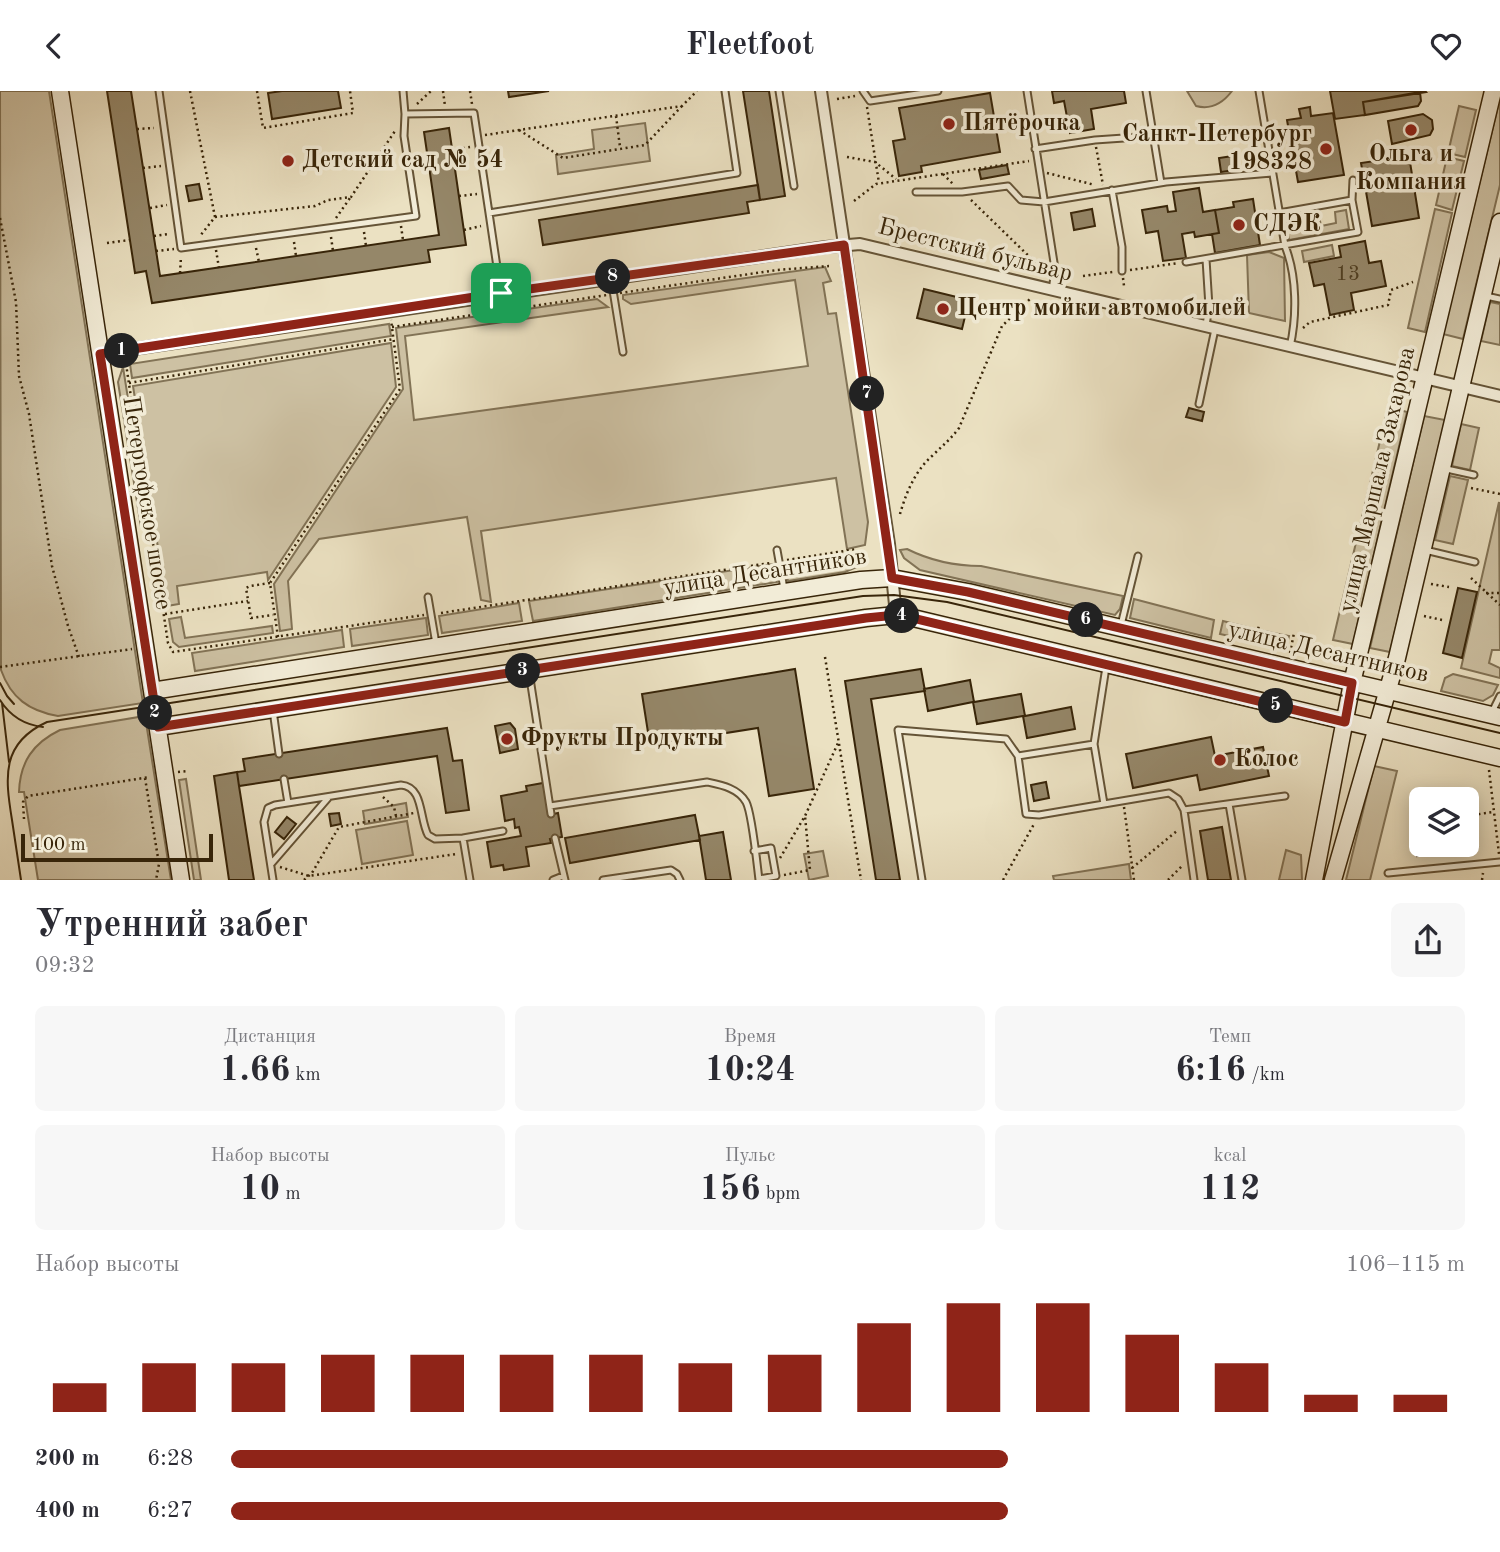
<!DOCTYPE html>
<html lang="ru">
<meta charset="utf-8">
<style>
body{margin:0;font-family:"Old Standard TT",serif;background:#f7f7f7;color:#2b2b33;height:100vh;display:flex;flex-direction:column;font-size:26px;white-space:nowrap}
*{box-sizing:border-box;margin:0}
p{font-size:23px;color:#7c7c81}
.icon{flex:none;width:38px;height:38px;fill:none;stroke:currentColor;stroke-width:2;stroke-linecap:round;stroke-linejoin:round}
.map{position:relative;height:789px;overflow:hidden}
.sheet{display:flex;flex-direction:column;background:#fff;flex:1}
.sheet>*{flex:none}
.fabs{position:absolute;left:1409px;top:696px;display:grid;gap:14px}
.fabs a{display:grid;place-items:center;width:70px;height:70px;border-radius:10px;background:#fff;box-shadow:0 4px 18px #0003;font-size:35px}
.scale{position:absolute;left:21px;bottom:18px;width:192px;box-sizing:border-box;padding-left:7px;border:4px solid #382509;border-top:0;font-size:19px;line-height:24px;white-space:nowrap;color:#382509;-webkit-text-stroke:5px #f2ecd7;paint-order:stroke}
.pin{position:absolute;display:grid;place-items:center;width:60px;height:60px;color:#fff;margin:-30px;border-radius:14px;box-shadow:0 4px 10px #0006}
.km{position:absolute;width:35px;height:35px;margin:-18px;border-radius:50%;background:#222;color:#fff;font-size:19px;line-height:35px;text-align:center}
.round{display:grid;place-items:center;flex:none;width:74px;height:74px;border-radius:10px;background:#f7f7f7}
.headline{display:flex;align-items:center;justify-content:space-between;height:119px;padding:0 35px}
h1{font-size:38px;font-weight:700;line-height:52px}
.figures{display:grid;grid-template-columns:repeat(3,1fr);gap:10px;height:119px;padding:7px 35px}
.figures div{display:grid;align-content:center;border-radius:10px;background:#f7f7f7;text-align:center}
.figures b{font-size:35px;font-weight:700}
.figures small{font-size:19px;font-weight:400}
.figures p{font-size:19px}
.chart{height:196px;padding:14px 35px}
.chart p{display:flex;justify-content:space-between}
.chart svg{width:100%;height:126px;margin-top:7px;stroke:#8f2418;stroke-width:6}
ul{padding:0 35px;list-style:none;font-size:23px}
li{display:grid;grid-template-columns:112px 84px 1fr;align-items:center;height:52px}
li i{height:18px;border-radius:9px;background:#8f2418}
header{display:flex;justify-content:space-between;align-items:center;height:91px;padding:0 35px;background:#fff;font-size:32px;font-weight:700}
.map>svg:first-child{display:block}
.green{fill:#cdc1a3;stroke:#827356;stroke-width:2}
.building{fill:#958769;stroke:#382509;stroke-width:2}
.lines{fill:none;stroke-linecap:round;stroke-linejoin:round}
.lane-casing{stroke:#655437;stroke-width:9}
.street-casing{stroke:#655437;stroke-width:14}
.secondary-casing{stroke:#382509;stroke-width:19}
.path{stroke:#382509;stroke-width:2.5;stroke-dasharray:2 3.5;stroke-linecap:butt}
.lane{stroke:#f2ecd7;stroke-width:5}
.street{stroke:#f2ecd7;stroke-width:10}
.secondary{stroke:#f2ecd7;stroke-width:16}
.tram{stroke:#382509;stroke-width:2}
.route-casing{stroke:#fff;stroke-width:14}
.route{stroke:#8f2418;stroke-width:9}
.poi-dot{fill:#8f2418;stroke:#f2ecd7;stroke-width:2.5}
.labels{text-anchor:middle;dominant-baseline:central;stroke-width:7;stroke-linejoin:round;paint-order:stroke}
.number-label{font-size:21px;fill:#4f3e21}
.poi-label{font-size:24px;font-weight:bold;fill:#382509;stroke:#f2ecd7;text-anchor:start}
.street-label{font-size:24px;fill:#382509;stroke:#f2ecd7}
</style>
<header><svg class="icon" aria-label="back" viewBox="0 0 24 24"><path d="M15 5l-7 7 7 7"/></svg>Fleetfoot<svg class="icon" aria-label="heart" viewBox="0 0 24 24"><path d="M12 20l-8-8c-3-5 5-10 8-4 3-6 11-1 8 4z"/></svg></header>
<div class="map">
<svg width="1500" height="789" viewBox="0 0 1500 789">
<rect width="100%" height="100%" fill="#ebe1c2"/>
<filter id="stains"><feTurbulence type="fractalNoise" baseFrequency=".00286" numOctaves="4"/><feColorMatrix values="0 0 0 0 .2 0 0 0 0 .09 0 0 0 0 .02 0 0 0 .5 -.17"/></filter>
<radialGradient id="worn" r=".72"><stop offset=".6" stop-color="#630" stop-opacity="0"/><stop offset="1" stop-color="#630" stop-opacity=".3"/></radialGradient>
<!-- green -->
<path class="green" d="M0,0H49L143,612L58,625C29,620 11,607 1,579Z
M1187,0H1232C1223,12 1211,19 1196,15Z
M1500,7V94L1463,248L1443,243Z
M1459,15L1476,19L1465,66L1448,62Z
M645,32L650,70L558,83L556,64L594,58L592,39Z
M1447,66L1464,70L1452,119L1436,114Z
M1435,118L1452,122L1425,241L1408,237Z
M1346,119L1349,138L1289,149L1286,131L1319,125L1321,135L1336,132L1335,121Z
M1332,154L1334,165L1304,171L1302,160Z
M1269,161L1284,167L1285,230L1249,222L1247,164Z
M825,176L831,190L823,192L828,223L836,222L868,431L865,454L847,458L836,387L481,440L491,511L481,509L467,426L319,448L288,490L292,538L280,540L274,493L403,298L396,237L597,208L608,216L405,245L414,329L808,275L795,189L631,213L623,208V204Z
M1490,211L1500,213V254L1481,250Z
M389,233L391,245L132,287L130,273Z
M391,252L396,296L268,489L267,481L177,495L179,513L167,515L133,295Z
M123,276L148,435L141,436L118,291Z
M1388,316L1407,321L1353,553L1333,549Z
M1424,325L1445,329L1390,561L1370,557Z
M1461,333L1479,337L1470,379L1452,375Z
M1450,385L1468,389L1453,453L1435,449Z
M1499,411L1500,559H1492L1489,572L1500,577V587L1461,577Z
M907,458C929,469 956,475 981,475L1123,505L1120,518L1115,524L920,479L904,467L900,459Z
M854,462L857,476L845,481L788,490L783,472Z
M774,473L777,491L533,530L529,510Z
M1134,508L1214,529L1211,547L1130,527Z
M519,512L522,530L442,542L439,525Z
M181,526L185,547L272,535L273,542L179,556L173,551L169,528Z
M426,527L428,544L352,555L350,538Z
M1223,530L1255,538L1252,550L1220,543Z
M342,539L344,556L195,580L192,562Z
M1264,540L1289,545L1286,558L1279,557V554L1261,552Z
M1453,583L1498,594L1493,604L1483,610L1441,600L1445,587Z
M145,625L171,789H38L24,701H19C20,671 33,652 60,639Z
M1374,675L1397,680L1370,789H1346Z
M186,688L201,789H194L179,689Z
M406,712L408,726L365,733L363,720Z
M407,730L413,764L362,773L356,739Z
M1286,759L1301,764L1302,789H1279Z
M823,760L828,785L809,789L804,763Z
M1129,773L1131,789H1054L1053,785Z"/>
<!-- building -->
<path class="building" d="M107,0H131L160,185L439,144L424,41L449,37L466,154L428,159L430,171L152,212L146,180L135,182Z
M282,0H338L341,17L272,28L268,2Z
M508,0H549L509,6Z
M743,0H769L785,105L760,109Z
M1052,0H1124L1126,12L1091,18L1094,38L1070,42L1064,10L1054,12Z
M1330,0H1425L1426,1L1363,11L1365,24L1335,28Z
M1420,1L1421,10L1418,15L1365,24L1363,11Z
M990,2L1000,61L921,75L922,81L899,85L893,50L905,48L899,17Z
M1310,16L1311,25L1333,22L1344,84L1298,91L1287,29L1301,27L1299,18Z
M1423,23L1432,29L1433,38L1430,44L1392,53L1388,30Z
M1233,65L1235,79L1221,81L1219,67Z
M1409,65L1419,127L1372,135L1361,72Z
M1007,74L1009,83L981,88L979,79Z
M199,93L202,108L189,110L186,95Z
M758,94L760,109L747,111L749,122L543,154L539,129Z
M1199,97L1203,121L1215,119L1219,142L1195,146L1194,141L1182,143L1186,167L1163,170L1158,140L1146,142L1142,119L1167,115L1168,121L1176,120L1173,101Z
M1253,108L1260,154L1215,162L1212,143L1219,142L1215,119L1234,116L1233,111Z
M1092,118L1095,135L1074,139L1071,122Z
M1365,150L1369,172L1381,170L1386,195L1351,202L1354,219L1330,224L1324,193L1314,195L1309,172L1341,166L1339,155Z
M924,198L969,209L962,238L917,227Z
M1189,317L1204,321L1202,330L1186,326Z
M1458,497L1477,501L1462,567L1443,562Z
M795,578L814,698L769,705L758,637L650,654L642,603Z
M921,578L925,600L871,608L900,789H876L845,590Z
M970,589L974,611L1021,603L1025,625L1071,616L1075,638L1027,647L1023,625L977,633L973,611L928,620L924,598Z
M510,632L515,638L518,658L500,662L495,635Z
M447,637L453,670L462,669L469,719L446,722L437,665L239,695L237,681L245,680L243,668Z
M1211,646L1215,665L1263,656L1269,685L1200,699L1197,684L1133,697L1126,663Z
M237,681L239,695L254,789H229L214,685Z
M1046,691L1049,707L1034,710L1031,694Z
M543,692L549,724L558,722L562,746L550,748L551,752L526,756L529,775L504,779L503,774L491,776L487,751L521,745L519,736L515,737L514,728L505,730L501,705L527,700L526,695Z
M1472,718L1478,755L1461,758V754H1466V719Z
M339,722L341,733L331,735L329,723Z
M695,724L700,749L570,772L565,747Z
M287,726L296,733L284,748L275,741Z
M1421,726V754H1435L1437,762L1417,765L1412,727Z
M1222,736L1231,789H1208L1200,740Z
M723,741L731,789H706L699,745Z"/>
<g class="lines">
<!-- lane casing -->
<g class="lane-casing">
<path id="lane" d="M159,0L181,157L416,125L404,45L405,23
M403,0L405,23L474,22L489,122
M779,0L794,95
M863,0L870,10L938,0
M1027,0L1055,178L1052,200
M1146,0L1161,92
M1259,0L1285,155C1297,185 1297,225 1290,256
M1035,58L1095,49L1153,45
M1112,99L1122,156V180
M916,101H962L1008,95L1021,109L1044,111L1166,91L1272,82
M1279,122L1352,109L1353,89
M1206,168L1209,216L1206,234
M1186,171L1358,141L1352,109
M611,187L623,261
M501,203L489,122L737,82L725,0
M1486,205L1500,208
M1199,313L1215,238
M1442,377L1474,384
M777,459L784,498
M1425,459L1475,471
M428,506L436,553
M1121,534L1138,465
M1106,576L1094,653L1104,713L1169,702L1178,708L1184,719L1194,789
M529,581L551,723
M273,619L279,663
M1492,621L1500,605
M1018,665L1026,723L1039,724L1104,713
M284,688L288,712
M1229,713L1242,789
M550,715L707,691C721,694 738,697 746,711C752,722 757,773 759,789
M1184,719L1285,705
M463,747L503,740
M555,747L565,789
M754,760L771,757L776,785L759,788
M271,773L328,707
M1388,782L1500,771
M273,789L264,731L268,717L275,714L401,694C424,696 419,727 428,744L435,748L463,747L470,789
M553,789L563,785
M603,789L671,779L677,783L680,789
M922,789L898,639L1006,648L1018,665L1094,653"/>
</g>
<!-- street casing -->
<g class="street-casing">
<path id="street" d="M821,0L889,453L896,524
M100,263L826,156L860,153L1500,305"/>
</g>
<!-- secondary casing -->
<g class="secondary-casing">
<path id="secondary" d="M60,0L181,789
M152,600L861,489L892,487L968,501L1500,626
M158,636L866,527L896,524L913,527L1500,667
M1314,789L1352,592L1493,0
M1333,789L1397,567L1500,131"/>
</g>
<!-- path -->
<path class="path" d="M190,0L215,126L200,145
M257,0L263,37L353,22L350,0
M443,0L445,15
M470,0L472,13
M837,8L855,5
M417,13L431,0
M867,16L879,92
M616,25L620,56
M137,38L154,37
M519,39L563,67L645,54L682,15
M485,44L682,15L697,0
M1096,56L1103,94
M452,59L470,56
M847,66L875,71L896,88
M143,77L161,75
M1047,82L1095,94
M943,83L953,93
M459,105L477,103
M971,109L1039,175
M854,110L876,93L1029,70
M150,117L167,114
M215,126L315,115L328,109L351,106L395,40
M0,127L16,211L19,285L29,323L52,475L68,535L79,566
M336,127L350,107
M401,135L403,149
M464,139L481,135
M364,141L366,155
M154,145L169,143
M331,146L333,160
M294,151L296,165
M107,152L130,149
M256,157L259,171
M216,159L219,177
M156,160L174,158
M1130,179L1179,172
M180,182L181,166
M1083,185L1113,181
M1123,187L1124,195
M620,202L777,179L829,175
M392,236L607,204
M1303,237L1310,231L1388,214L1391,199L1413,191
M126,273L168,552L173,561L424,524
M129,292L394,248
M1471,397L1500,403
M900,423C906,402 915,380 932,365C942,355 951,348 959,337L1002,235L1032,206
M787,469L857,458
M1471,487L1500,514
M270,492L250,495L246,497L251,527L273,524
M1431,493L1449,496
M1486,502H1500
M441,522L770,472
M165,523L248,510
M1424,525L1442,529
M278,546L270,492L400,298L391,229
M1255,554L1259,534
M1290,562L1294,542
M825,566L861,789
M0,576L132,558
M1489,679L1499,763
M178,681L188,680
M145,687L159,773L156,789
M383,706L394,716L396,725
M1124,716L1134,789
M1473,724L1493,721
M24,728L23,711L28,705L150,686
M780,767L805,725L838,652
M280,776L309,785L456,763
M1132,777L1178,739
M784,784L810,779L805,725
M304,789L312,782L339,736L414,722
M1003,789L1034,733
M1168,789L1183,774
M1482,789L1483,782"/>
<!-- lane -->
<use href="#lane" class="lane"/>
<!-- street -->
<use href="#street" class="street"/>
<!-- secondary -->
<use href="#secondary" class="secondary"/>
<!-- tram -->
<path class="tram" d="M0,592L7,605L14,613
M0,609C10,625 25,634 43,636
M2,612L9,671
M21,789C18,769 15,749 12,729C5,686 1,652 47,631L863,505L894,504L947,511L1500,642"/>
</g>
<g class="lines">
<!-- route casing -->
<g class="route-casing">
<path id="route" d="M844,154L892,487L968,501L1352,592L1345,631L913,527L896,524L866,527L158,636L100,263L501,202Z"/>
</g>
<!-- route -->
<use href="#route" class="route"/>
</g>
<!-- markers -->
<g class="poi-dot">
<circle cx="949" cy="33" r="7"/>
<circle cx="1411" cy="39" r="7"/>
<circle cx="1326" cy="58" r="7"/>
<circle cx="288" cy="70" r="7"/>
<circle cx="1239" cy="134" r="7"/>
<circle cx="943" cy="218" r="7"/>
<circle cx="507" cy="648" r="7"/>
<circle cx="1220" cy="669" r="7"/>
</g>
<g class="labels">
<!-- number labels -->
<g class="number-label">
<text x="1348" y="183">13</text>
</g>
<!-- poi labels -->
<g class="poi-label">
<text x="963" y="33">Пятёрочка</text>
<text x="1312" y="44" text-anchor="end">Санкт-Петербург<tspan x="1312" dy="28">198328</tspan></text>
<text x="1411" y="64" text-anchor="middle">Ольга и<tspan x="1411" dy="28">Компания</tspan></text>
<text x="302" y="70">Детский сад № 54</text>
<text x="1253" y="134">СДЭК</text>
<text x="957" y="218">Центр мойки автомобилей</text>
<text x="521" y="648">Фрукты Продукты</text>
<text x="1234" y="669">Колос</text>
</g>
<!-- street labels -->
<g class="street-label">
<text transform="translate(975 160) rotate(14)">Брестский бульвар</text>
<text transform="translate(1378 389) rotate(-77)">улица Маршала Захарова</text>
<text transform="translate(146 412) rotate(81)">Петергофское шоссе</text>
<text transform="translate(765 482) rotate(-9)">улица Десантников</text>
<text transform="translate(1328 562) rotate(13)">улица Десантников</text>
</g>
</g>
<rect width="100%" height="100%" filter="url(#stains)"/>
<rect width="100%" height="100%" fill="url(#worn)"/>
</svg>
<div class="fabs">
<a><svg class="icon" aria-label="layers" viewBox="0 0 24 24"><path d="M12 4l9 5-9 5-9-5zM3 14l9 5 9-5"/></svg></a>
</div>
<div class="scale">100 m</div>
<div class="pin" style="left:501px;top:202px;background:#1e9e55"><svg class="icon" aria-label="arrive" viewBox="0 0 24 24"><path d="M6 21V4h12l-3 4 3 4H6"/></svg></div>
<b class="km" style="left:122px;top:260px">1</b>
<b class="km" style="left:155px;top:622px">2</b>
<b class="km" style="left:523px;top:580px">3</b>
<b class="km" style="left:902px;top:525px">4</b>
<b class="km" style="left:1276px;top:615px">5</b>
<b class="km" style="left:1086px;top:529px">6</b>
<b class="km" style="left:867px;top:303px">7</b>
<b class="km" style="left:613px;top:186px">8</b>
</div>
<section class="sheet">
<div class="headline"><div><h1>Утренний забег</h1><p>09:32</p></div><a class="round"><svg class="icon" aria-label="share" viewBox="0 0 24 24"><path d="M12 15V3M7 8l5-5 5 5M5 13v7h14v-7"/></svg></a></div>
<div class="figures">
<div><p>Дистанция</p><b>1.66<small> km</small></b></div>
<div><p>Время</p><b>10:24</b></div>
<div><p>Темп</p><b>6:16<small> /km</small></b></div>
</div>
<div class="figures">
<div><p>Набор высоты</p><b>10<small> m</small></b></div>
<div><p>Пульс</p><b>156<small> bpm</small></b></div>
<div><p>kcal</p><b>112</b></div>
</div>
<div class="chart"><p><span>Набор высоты</span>106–115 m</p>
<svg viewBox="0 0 160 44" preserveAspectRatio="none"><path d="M5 44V34M15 44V27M25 44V27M35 44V24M45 44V24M55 44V24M65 44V24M75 44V27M85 44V24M95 44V13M105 44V6M115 44V6M125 44V17M135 44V27M145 44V38M155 44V38"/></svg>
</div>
<ul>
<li><b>200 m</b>6:28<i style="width:63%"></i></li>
<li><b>400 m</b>6:27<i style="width:63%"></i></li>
</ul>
</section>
